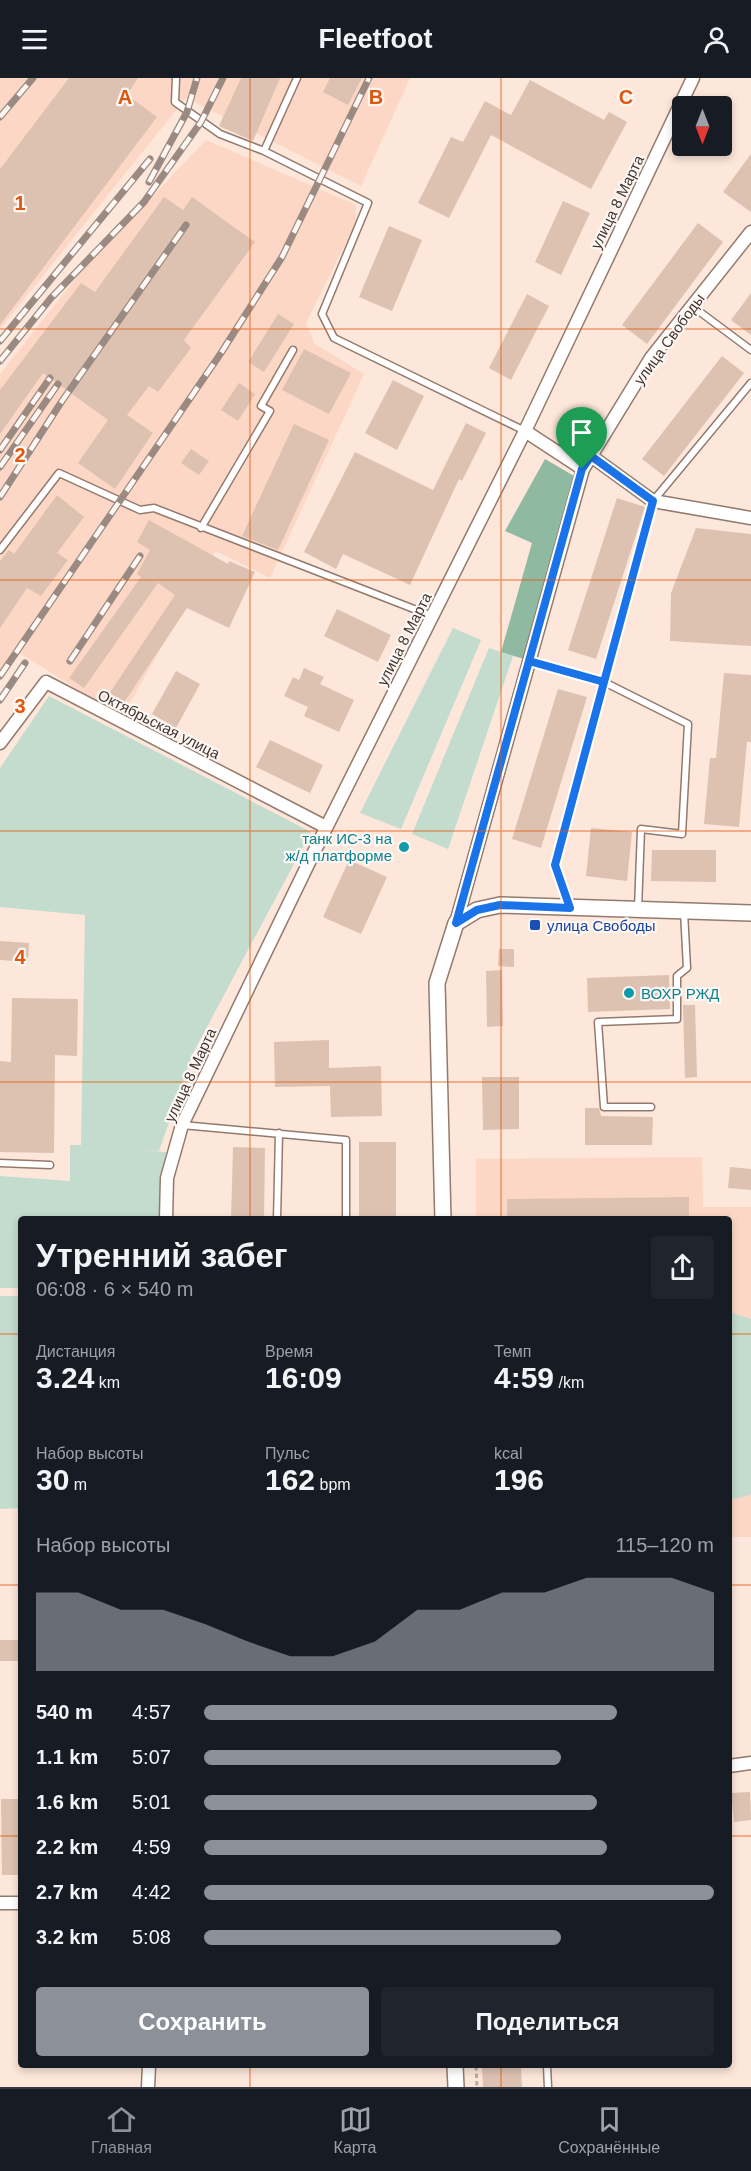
<!DOCTYPE html>
<html lang="ru">
<meta charset="utf-8">
<style>
body{margin:0;font-family:Helvetica,sans-serif;background:#20242c;color:#f1f3f6;height:100vh;display:flex;flex-direction:column;font-size:22px;white-space:nowrap}
*{box-sizing:border-box;margin:0}
p{font-size:20px;color:#9ea1a6}
.icon{flex:none;width:33px;height:33px;fill:none;stroke:currentColor;stroke-width:2;stroke-linecap:round;stroke-linejoin:round}
.map{position:relative;flex:1;overflow:hidden}
.details{position:absolute;left:18px;top:1138px;width:714px;height:852px;display:flex;flex-direction:column;background:#171b24;border-radius:6px;box-shadow:0 3px 9px #0003}
.details>*{flex:none}
.needle{width:39px;rotate:180deg}
.buttons{position:absolute;left:672px;top:18px;display:grid;gap:12px}
.buttons a{display:grid;place-items:center;width:60px;height:60px;border-radius:6px;background:#171b24;box-shadow:0 3px 9px #0003;font-size:30px}
.pin{position:absolute;display:grid;place-items:center;width:51px;height:51px;color:#fff;margin:-62px -26px;border-radius:50% 50% 50% 0;rotate:-45deg;box-shadow:0 0 6px #0007}
.pin .icon{rotate:45deg}
.round{display:grid;place-items:center;flex:none;width:63px;height:63px;border-radius:6px;background:#20242c}
.head{display:flex;align-items:center;justify-content:space-between;height:102px;padding:0 18px}
h1{font-size:33px;font-weight:600;line-height:45px}
.stats{display:grid;grid-template-columns:repeat(3,1fr);gap:9px;height:102px;padding:6px 18px}
.stats div{display:grid;align-content:center}
.stats b{font-size:30px;font-weight:600}
.stats small{font-size:16px;font-weight:400}
.stats p{font-size:16px}
.chart{height:168px;padding:12px 18px}
.chart p{display:flex;justify-content:space-between}
.chart svg{width:100%;height:108px;margin-top:6px;fill:#8c9099;opacity:.7}
.button{display:flex;gap:12px;margin-top:auto;padding:12px 18px}
.button a{flex:1;height:69px;border-radius:6px;background:#8c9099;color:#fff;font-size:24px;font-weight:600;line-height:69px;text-align:center}
.button a+a{background:#20242c;color:#f1f3f6}
ul{padding:0 18px;list-style:none;font-size:20px}
li{display:grid;grid-template-columns:96px 72px 1fr;align-items:center;height:45px}
li i{height:15px;border-radius:8px;background:#8c9099}
header{display:flex;justify-content:space-between;align-items:center;height:78px;padding:0 18px;background:#171b24;font-size:27px;font-weight:600}
.dock{display:flex;justify-content:space-around;align-items:center;height:84px;border-top:2px solid #363941;background:#171b24;font-size:16px;color:#9ea1a6}
.dock a{display:grid;justify-items:center;gap:3px}
.dock .selected{color:#8c9099}
.map>svg:first-child{display:block}
.built{fill:#fcd7c5}
.green{fill:#c3dccd}
.forest{fill:#90b9a2}
.building{fill:#ddc2b2}
.lines{fill:none;stroke-linecap:round;stroke-linejoin:round}
.service-casing{stroke:#947a6d;stroke-width:9}
.minor-casing{stroke:#947a6d;stroke-width:15}
.tertiary-casing{stroke:#947a6d;stroke-width:18}
.path{stroke:#bca99f;stroke-width:3;stroke-dasharray:4.5 3;stroke-linecap:butt}
.service{stroke:#fff;stroke-width:6}
.minor{stroke:#fff;stroke-width:12}
.tertiary{stroke:#fff;stroke-width:15}
.rail-casing{stroke:#9b8a81;stroke-width:7}
.rail{stroke:#fdf7f4;stroke-width:4.5;stroke-dasharray:14;stroke-linecap:butt}
.route-casing{stroke:#fff;stroke-width:12}
.route{stroke:#1a73e8;stroke-width:8}
.grid{fill:none;stroke:#e0570e;stroke-width:1.5;stroke-opacity:0.55}
.culture-dot{fill:#0f9aa8;stroke:#fdf7f4;stroke-width:2}
.transit-dot{fill:#1a4fb4;stroke:#fdf7f4;stroke-width:2}
.labels{text-anchor:middle;dominant-baseline:central;stroke-width:4.5;stroke-linejoin:round;paint-order:stroke}
.street-label{font-size:15px;fill:#413530;stroke:#fdf7f4}
.culture-label{font-size:15px;fill:#0d838f;stroke:#fdf7f4;text-anchor:end}
.transit-label{font-size:15px;fill:#164399;stroke:#fdf7f4;text-anchor:start}
.grid-label{font-size:20px;text-anchor:middle;font-weight:bold;fill:#e0570e;stroke:#fdf7f4;stroke-width:4.5;stroke-linejoin:round;paint-order:stroke}
</style>
<header><svg class="icon" aria-label="menu" viewBox="0 0 24 24"><path d="M4 6h16M4 12h16M4 18h16"/></svg>Fleetfoot<svg class="icon" aria-label="person" viewBox="0 0 24 24"><circle cx="12" cy="8" r="4"/><path d="M4 21q1-7 8-7t8 7"/></svg></header>
<div class="map">
<svg width="751" height="2009" viewBox="0 0 751 2009">
<rect width="100%" height="100%" fill="#fde6da"/>
<!-- built -->
<path class="built" d="M0,0H410L361,108L186,20L0,251Z
M206,62L356,127V144L306,245L315,266L364,296L270,500L216,473L122,639L18,574L0,597V296L79,196Z
M702,1079L703,1129H751V1459H729V1142L476,1141V1081Z"/>
<!-- green -->
<path class="green" d="M453,550L481,562L401,751L360,735Z
M489,570L513,578L448,771L412,756Z
M49,618L311,754L193,975L159,1073L137,1072L166,1074L159,1141L21,1142V1210H0V1098L70,1103V1067H81L85,837L0,829V690Z
M0,1218H21V1430L0,1431Z
M729,1234L751,1241V1417L729,1422Z"/>
<!-- forest -->
<path class="forest" d="M545,381L574,398L524,581L501,574L532,465L505,453Z"/>
<!-- building -->
<path class="building" d="M69,0H138L127,17L157,39L0,247V91Z
M241,0H280L253,63L219,48Z
M330,0H362L348,27L323,14Z
M530,2L604,42L609,34L627,44L591,111L491,57L449,140L418,125L451,59L463,64L485,23L511,37Z
M751,76V134L723,114Z
M164,119L183,132L192,119L255,164L184,262L191,270L158,314L149,308L127,337L153,355L115,411L78,385L108,342L43,295L0,356V312L81,205L95,214Z
M563,123L590,135L561,197L535,184Z
M698,145L723,164L647,266L622,247Z
M389,148L422,162L392,233L359,219Z
M751,215V257L731,242Z
M527,216L549,228L511,302L489,290Z
M278,236L294,246L264,294L248,284Z
M304,271L351,295L329,336L282,312Z
M722,278L744,295L664,398L642,381Z
M393,302L424,318L397,372L365,355Z
M239,305L255,316L238,343L221,332Z
M466,345L486,355L462,403L459,401L410,507L343,476L336,491L304,474L355,374L433,412Z
M294,346L329,362L278,472L242,458Z
M191,371L209,383L199,397L181,385Z
M57,417L84,439L57,475L68,482L41,518L27,510L0,550V483L9,472L14,476Z
M617,420L645,429L596,581L568,572Z
M149,442L228,486L229,483L255,494L229,550L187,530L119,632L105,622L175,517L158,505L84,610L69,600L141,499L137,496L150,472L137,464Z
M696,450L751,456V568L670,563L671,515Z
M337,531L391,557L378,584L324,558Z
M304,590L324,599L320,606L354,622L339,654L304,638L308,629L284,618L293,599L299,602Z
M176,593L200,606L176,650L152,636Z
M724,595L751,597V664H747L739,749L704,746L710,680H716Z
M558,611L587,619L541,770L512,761Z
M270,662L323,687L310,715L256,689Z
M591,750L632,754L627,803L586,798Z
M652,772H716V804L651,803Z
M349,782L387,799L361,856L323,839Z
M0,863L29,865L28,884L0,882Z
M499,871H514V889L498,888Z
M502,892L503,948L487,949L486,893Z
M669,897L670,931L588,934L587,900Z
M12,920L78,921L77,978L55,977L54,1075L0,1074V983L11,984Z
M683,927H695L697,999L685,1000Z
M329,962V990L381,988L382,1038L331,1039L330,1008L275,1009L274,964Z
M482,999H519V1051L483,1052Z
M585,1030H599L601,1038L653,1039L652,1067H585Z
M359,1064H396V1142H359Z
M233,1069L265,1070L264,1142H231Z
M730,1089L751,1091V1112L728,1110Z
M689,1119V1142H507V1121Z
M0,1562H21V1583H0Z
M750,1714L751,1742L734,1744L731,1715Z
M1,1721H21V1797H2Z
M482,1988H521L522,2009H483Z"/>
<g class="lines">
<!-- service casing -->
<g class="service-casing">
<path id="service" d="M176,0L175,24L220,56L264,73
M297,0L264,73L368,125L322,236L334,260L525,353
M692,228L751,272
M201,450L270,333L261,328L293,272
M0,472L59,395L140,432L154,430L432,538
M530,583L604,604L688,646L682,756L641,751L638,831
M570,829L555,787L653,423L751,305
M651,1029H604L598,944L677,941V898L687,890L684,834
M182,1047L346,1062V1142
M0,1085L50,1087
M277,1142L279,1055
M547,1988L548,2009"/>
</g>
<!-- minor casing -->
<g class="minor-casing">
<path id="minor" d="M525,353L583,391
M591,378L653,423L751,440
M0,665L46,604L326,749
M456,845L583,391L651,280L751,154
M166,1142L167,1100L182,1047L314,774L525,353L693,0
M729,1688L751,1685
M0,1825H21
M148,2009L149,1988"/>
</g>
<!-- tertiary casing -->
<g class="tertiary-casing">
<path id="tertiary" d="M443,1142L437,905L456,845L477,832L500,827L751,835
M455,1988L456,2009"/>
</g>
<!-- path -->
<path class="path" d="M476,1988L477,2009"/>
<!-- service -->
<use href="#service" class="service"/>
<!-- minor -->
<use href="#minor" class="minor"/>
<!-- tertiary -->
<use href="#tertiary" class="tertiary"/>
<!-- rail casing -->
<g class="rail-casing">
<path id="rail" d="M0,39L33,0
M149,104L187,34L197,0
M0,263L150,81
M0,283L51,220L144,124L201,44L223,0
M0,372L50,300
M0,389L58,306
M0,419L62,323L186,147
M70,583L140,478
M0,598L221,275L282,179L369,0
M0,622L25,585"/>
</g>
<!-- rail -->
<use href="#rail" class="rail"/>
</g>
<g class="lines">
<!-- route casing -->
<g class="route-casing">
<path id="route" d="M582,391L529,583L604,604L555,787L570,830L500,827L477,832L456,845L529,583L604,604L653,423L591,378L582,391"/>
</g>
<!-- route -->
<use href="#route" class="route"/>
</g>
<!-- grid -->
<path class="grid" d="M250,0V1142M501,0V1142M0,251H751M0,502H751M0,753H751M0,1004H751M0,1256H21M729,1256H751M0,1507H21M729,1507H751M0,1758H21M729,1758H751M250,1988V2009M501,1988V2009"/>
<!-- markers -->
<g class="culture-dot">
<circle cx="404" cy="769" r="6"/>
<circle cx="629" cy="915" r="6"/>
</g>
<rect class="transit-dot" x="529" y="841" width="12" height="12" rx="3"/>
<g class="labels">
<!-- street labels -->
<g class="street-label">
<text transform="translate(617 124) rotate(-64)">улица 8 Марта</text>
<text transform="translate(669 261) rotate(-54)">улица Свободы</text>
<text transform="translate(404 561) rotate(-63)">улица 8 Марта</text>
<text transform="translate(159 646) rotate(27)">Октябрьская улица</text>
<text transform="translate(190 997) rotate(-65)">улица 8 Марта</text>
</g>
<!-- culture labels -->
<g class="culture-label">
<text x="392" y="760">танк ИС-3 на<tspan x="392" dy="17">ж/д платформе</tspan></text>
<text x="641" y="915" text-anchor="start">ВОХР РЖД</text>
</g>
<!-- transit labels -->
<g class="transit-label">
<text x="547" y="847">улица Свободы</text>
</g>
</g>
<g class="grid-label">
<text x="125" y="26">A</text>
<text x="376" y="26">B</text>
<text x="626" y="26">C</text>
<text x="20" y="132">1</text>
<text x="20" y="384">2</text>
<text x="20" y="635">3</text>
<text x="20" y="886">4</text>
</g>
</svg>
<div class="buttons">
<a><svg class="needle" viewBox="-14 -14 28 28"><path d="M0-13l5 13h-10z" fill="#e53935"/><path d="M0 13l5-13h-10z" fill="#9ea1a6"/></svg></a>
</div>
<div class="pin" style="left:582px;top:391px;background:#1e9e55"><svg class="icon" aria-label="arrive" viewBox="0 0 24 24"><path d="M6 21V4h12l-3 4 3 4H6"/></svg></div>
<section class="details">
<div class="head"><div><h1>Утренний забег</h1><p>06:08 · 6 × 540 m</p></div><a class="round"><svg class="icon" aria-label="share" viewBox="0 0 24 24"><path d="M12 15V3M7 8l5-5 5 5M5 13v7h14v-7"/></svg></a></div>
<div class="stats">
<div><p>Дистанция</p><b>3.24<small> km</small></b></div>
<div><p>Время</p><b>16:09</b></div>
<div><p>Темп</p><b>4:59<small> /km</small></b></div>
</div>
<div class="stats">
<div><p>Набор высоты</p><b>30<small> m</small></b></div>
<div><p>Пульс</p><b>162<small> bpm</small></b></div>
<div><p>kcal</p><b>196</b></div>
</div>
<div class="chart"><p><span>Набор высоты</span>115–120 m</p>
<svg viewBox="0 0 160 44" preserveAspectRatio="none"><path d="M0 44V12L10 12L20 19L30 19L40 25L50 32L60 38L70 38L80 32L90 19L100 19L110 12L120 12L130 6L140 6L150 6L160 12V44z"/></svg>
</div>
<ul>
<li><b>540 m</b>4:57<i style="width:81%"></i></li>
<li><b>1.1 km</b>5:07<i style="width:70%"></i></li>
<li><b>1.6 km</b>5:01<i style="width:77%"></i></li>
<li><b>2.2 km</b>4:59<i style="width:79%"></i></li>
<li><b>2.7 km</b>4:42<i style="width:100%"></i></li>
<li><b>3.2 km</b>5:08<i style="width:70%"></i></li>
</ul>
<div class="button"><a>Сохранить</a><a>Поделиться</a></div>
</section>
</div>
<nav class="dock">
<a class="selected"><svg class="icon" aria-label="home" viewBox="0 0 24 24"><path d="M3 11l9-7 9 7M6 9v11h12V9"/></svg>Главная</a>
<a><svg class="icon" aria-label="map" viewBox="0 0 24 24"><path d="M3 6l6-2 6 2 6-2v14l-6 2-6-2-6 2zM9 4v14M15 6v14"/></svg>Карта</a>
<a><svg class="icon" aria-label="saved" viewBox="0 0 24 24"><path d="M7 4h10v16l-5-4-5 4z"/></svg>Сохранённые</a>
</nav>
